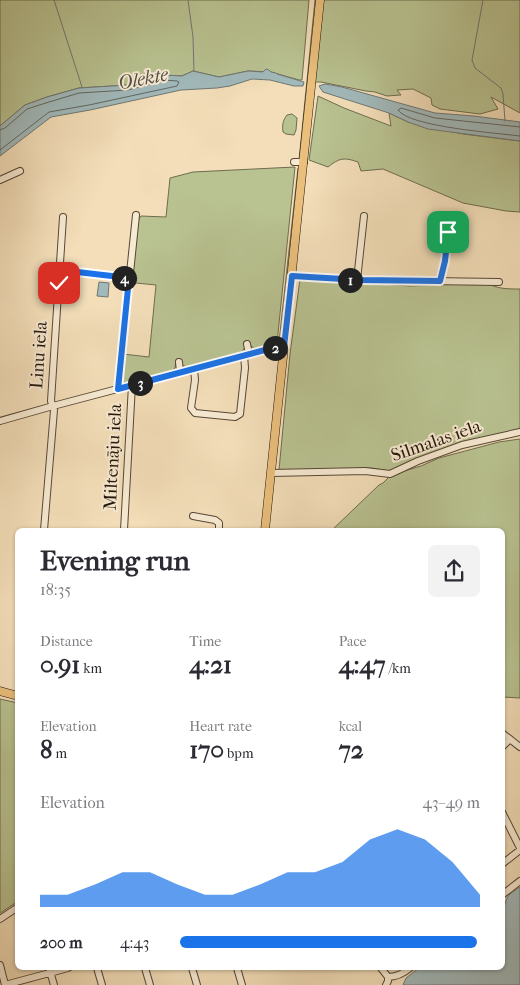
<!DOCTYPE html>
<meta charset="utf-8">
<style>
body{margin:0;font-family:"IM FELL French Canon",serif;background:#f2f2f3;color:#2b2b33;height:100vh;display:flex;flex-direction:column;font-size:19px;white-space:nowrap}
*{box-sizing:border-box;margin:0}
p{font-size:16px;color:#7c7c81}
.icon{flex:none;width:28px;height:28px;fill:none;stroke:currentColor;stroke-width:2;stroke-linecap:round;stroke-linejoin:round}
.map{position:relative;flex:1;overflow:hidden}
.drawer{position:absolute;left:15px;top:528px;width:490px;height:442px;display:flex;flex-direction:column;background:#fff;border-radius:8px;box-shadow:0 1px 4px #0004}
.drawer>*{flex:none}
.pin{position:absolute;display:grid;place-items:center;width:42px;height:42px;color:#fff;margin:-21px;border-radius:10px;box-shadow:0 2px 8px #0006}
.km{position:absolute;width:25px;height:25px;margin:-12px;border-radius:50%;background:#222;color:#fff;font-size:14px;line-height:25px;text-align:center}
.round{display:grid;place-items:center;flex:none;width:52px;height:52px;border-radius:8px;background:#f2f2f3}
.headline{display:flex;align-items:center;justify-content:space-between;height:85px;padding:0 25px}
h1{font-size:28px;font-weight:700;line-height:38px}
.figures{display:grid;grid-template-columns:repeat(3,1fr);gap:8px;height:85px;padding:5px 25px}
.figures div{display:grid;align-content:center}
.figures b{font-size:25px;font-weight:700}
.figures small{font-size:14px;font-weight:400}
.figures p{font-size:14px}
.chart{height:140px;padding:10px 25px}
.chart p{display:flex;justify-content:space-between}
.chart svg{width:100%;height:90px;margin-top:5px;fill:#1a73e8;opacity:.7}
ul{padding:0 25px;list-style:none;font-size:16px}
li{display:grid;grid-template-columns:80px 60px 1fr;align-items:center;height:38px}
li i{height:12px;border-radius:6px;background:#1a73e8}
.map>svg:first-child{display:block}
.green{fill:#b9c291;stroke:#6e6c4e}
.water{fill:#a1b9bb;stroke:#6f7774}
.lines{fill:none;stroke-linecap:round;stroke-linejoin:round}
.shore{stroke:#626762;stroke-width:1}
.stream{stroke:#6f7774;stroke-width:1}
.minor-casing{stroke:#584736;stroke-width:8}
.major-casing{stroke:#24150a;stroke-width:9}
.minor{stroke:#f7ead2;stroke-width:6}
.major{stroke:#eabf7c;stroke-width:8}
.route-casing{stroke:#fff;stroke-width:10}
.route{stroke:#1a73e8;stroke-width:6}
.labels{text-anchor:middle;dominant-baseline:central;stroke-width:4;stroke-linejoin:round;paint-order:stroke}
.street-label{font-size:18px;fill:#24150a;stroke:#f7ead2}
.water-label{font-size:19px;font-style:italic;fill:#504e48;stroke:#f7ead2}
</style>
<div class="map">
<svg width="520" height="985" viewBox="0 0 520 985">
<rect width="100%" height="100%" fill="#f3deb9"/>
<filter id="stains"><feTurbulence type="fractalNoise" baseFrequency=".004" numOctaves="4"/><feColorMatrix values="0 0 0 0 .2 0 0 0 0 .09 0 0 0 0 .02 0 0 0 .5 -.17"/></filter>
<radialGradient id="worn" r=".72"><stop offset=".6" stop-color="#630" stop-opacity="0"/><stop offset="1" stop-color="#630" stop-opacity=".3"/></radialGradient>
<!-- green -->
<path class="green" d="M0,0H309L302,80H299L271,72L248,71L219,77L193,71L182,76L163,75L128,85L79,88L47,97L25,105L0,126Z
M315,0H317L300,158L299,160Z
M323,0H520V113L491,97L498,109L480,114L440,109L432,105L431,98L413,89L397,90L401,95L387,96L375,92L366,91L321,82H315Z
M318,96L344,108L391,126L389,113L408,122L463,134L520,141V212L506,211L463,203L383,169L361,171L358,162C344,157 339,158 328,167L309,160Z
M292,114L297,118L296,130L294,135L286,134L283,132C282,125 283,120 287,115Z
M295,167L277,343L255,349L251,346L250,343L245,344V347L242,352L187,367L182,365L181,361H176L175,368L172,371L127,383H123L120,378L123,354L149,357L156,285L136,283L131,287V283L136,281L137,278L133,275L137,222L141,216L166,217L170,178L193,172Z
M298,168L300,171L282,339L279,342Z
M300,279L348,284L370,283L410,286L487,283C497,289 508,289 520,289V429L428,455L389,471L372,468L283,470H279L290,354Z
M520,439V698L503,697L502,530H332L379,485L383,483L391,475L421,466L439,458L499,442Z
M0,699L18,703L17,902L0,913Z"/>
<!-- water -->
<path class="water" d="M266,69L269,70L271,72L276,73L277,74L304,82L303,86H294L270,80L252,79L230,86L217,88L181,90L90,110L51,117L0,156V126L25,105L47,97L79,88L128,85L163,75L182,76L193,71L219,77L248,71L263,72Z
M325,84L342,87L435,113L474,116L520,122V141L428,129L408,122L389,113L323,92L319,86Z
M99,282L109,283L108,297L97,296Z
M520,887V985H403L406,978L419,968H502C502,951 499,904 510,894C513,891 517,889 520,887Z"/>
<g class="lines">
<!-- shore -->
<path class="shore" d="M520,127L435,118L401,108L398,110C410,127 497,133 520,136
M0,130L5,128L27,109L49,102L79,93L128,90L164,80L177,81L179,82L177,86L89,105L49,112L0,150"/>
<!-- stream -->
<path class="stream" d="M54,0L82,87
M188,0L193,37L194,71
M483,0L472,60L475,68L501,88L503,94L505,121"/>
<!-- minor casing -->
<g class="minor-casing">
<path id="minor" d="M294,162H304
M0,180L20,171
M60,270L129,278
M292,276L360,280L499,282
M357,280L364,216
M439,281L445,261L448,232
M247,344L249,354
M179,362L180,372
M194,369L195,380L191,408L195,413L235,417L240,414L245,368L244,355
M118,389L136,215
M0,421L53,406L276,347H284
M271,473L365,471L390,474L418,461L462,445L520,432
M193,516L215,520L219,523V530
M44,530L54,410L51,401L63,217
M124,530L132,385
M502,733L520,747
M502,747L510,739
M502,812L520,848
M502,864L520,850
M502,895L520,881
M0,919L18,907
M0,965L5,985
M49,968L54,985
M97,968L102,985
M145,968L150,985
M192,968L197,985
M237,968L242,985
M381,968L388,977
M388,977C396,977 404,973 410,968
M5,985L68,968
M386,985L388,981V977"/>
</g>
<!-- major casing -->
<g class="major-casing">
<path id="major" d="M265,530L320,0
M0,691L18,696"/>
</g>
<!-- minor -->
<use href="#minor" class="minor"/>
<!-- major -->
<use href="#major" class="major"/>
</g>
<g class="lines">
<!-- route casing -->
<g class="route-casing">
<path id="route" d="M59,283L60,270L129,278L118,389L276,347H284L292,276L360,280L440,281L445,261L448,232"/>
</g>
<!-- route -->
<use href="#route" class="route"/>
</g>
<g class="labels">
<!-- street labels -->
<g class="street-label">
<text transform="translate(39 355) rotate(-86)">Linu iela</text>
<text transform="translate(436 441) rotate(-19)">Silmalas iela</text>
<text transform="translate(113 457) rotate(-87)">Miltenāju iela</text>
</g>
<!-- water labels -->
<g class="water-label">
<text transform="translate(143 79) rotate(-11)">Olekte</text>
</g>
</g>
<rect width="100%" height="100%" filter="url(#stains)"/>
<rect width="100%" height="100%" fill="url(#worn)"/>
</svg>
<div class="pin" style="left:448px;top:232px;background:#1e9e55"><svg class="icon" aria-label="arrive" viewBox="0 0 24 24"><path d="M6 21V4h12l-3 4 3 4H6"/></svg></div>
<div class="pin" style="left:59px;top:283px;background:#d93025"><svg class="icon" aria-label="check" viewBox="0 0 24 24"><path d="M5 12l5 5 9-10"/></svg></div>
<b class="km" style="left:350px;top:280px">1</b>
<b class="km" style="left:275px;top:348px">2</b>
<b class="km" style="left:140px;top:383px">3</b>
<b class="km" style="left:124px;top:278px">4</b>
<section class="drawer">
<div class="headline"><div><h1>Evening run</h1><p>18:35</p></div><a class="round"><svg class="icon" aria-label="share" viewBox="0 0 24 24"><path d="M12 15V3M7 8l5-5 5 5M5 13v7h14v-7"/></svg></a></div>
<div class="figures">
<div><p>Distance</p><b>0.91<small> km</small></b></div>
<div><p>Time</p><b>4:21</b></div>
<div><p>Pace</p><b>4:47<small> /km</small></b></div>
</div>
<div class="figures">
<div><p>Elevation</p><b>8<small> m</small></b></div>
<div><p>Heart rate</p><b>170<small> bpm</small></b></div>
<div><p>kcal</p><b>72</b></div>
</div>
<div class="chart"><p><span>Elevation</span>43–49 m</p>
<svg viewBox="0 0 160 44" preserveAspectRatio="none"><path d="M0 44V38L10 38L20 33L30 27L40 27L50 33L60 38L70 38L80 33L90 27L100 27L110 22L120 11L130 6L140 11L150 22L160 38V44z"/></svg>
</div>
<ul>
<li><b>200 m</b>4:43<i style="width:99%"></i></li>
</ul>
</section>
</div>
